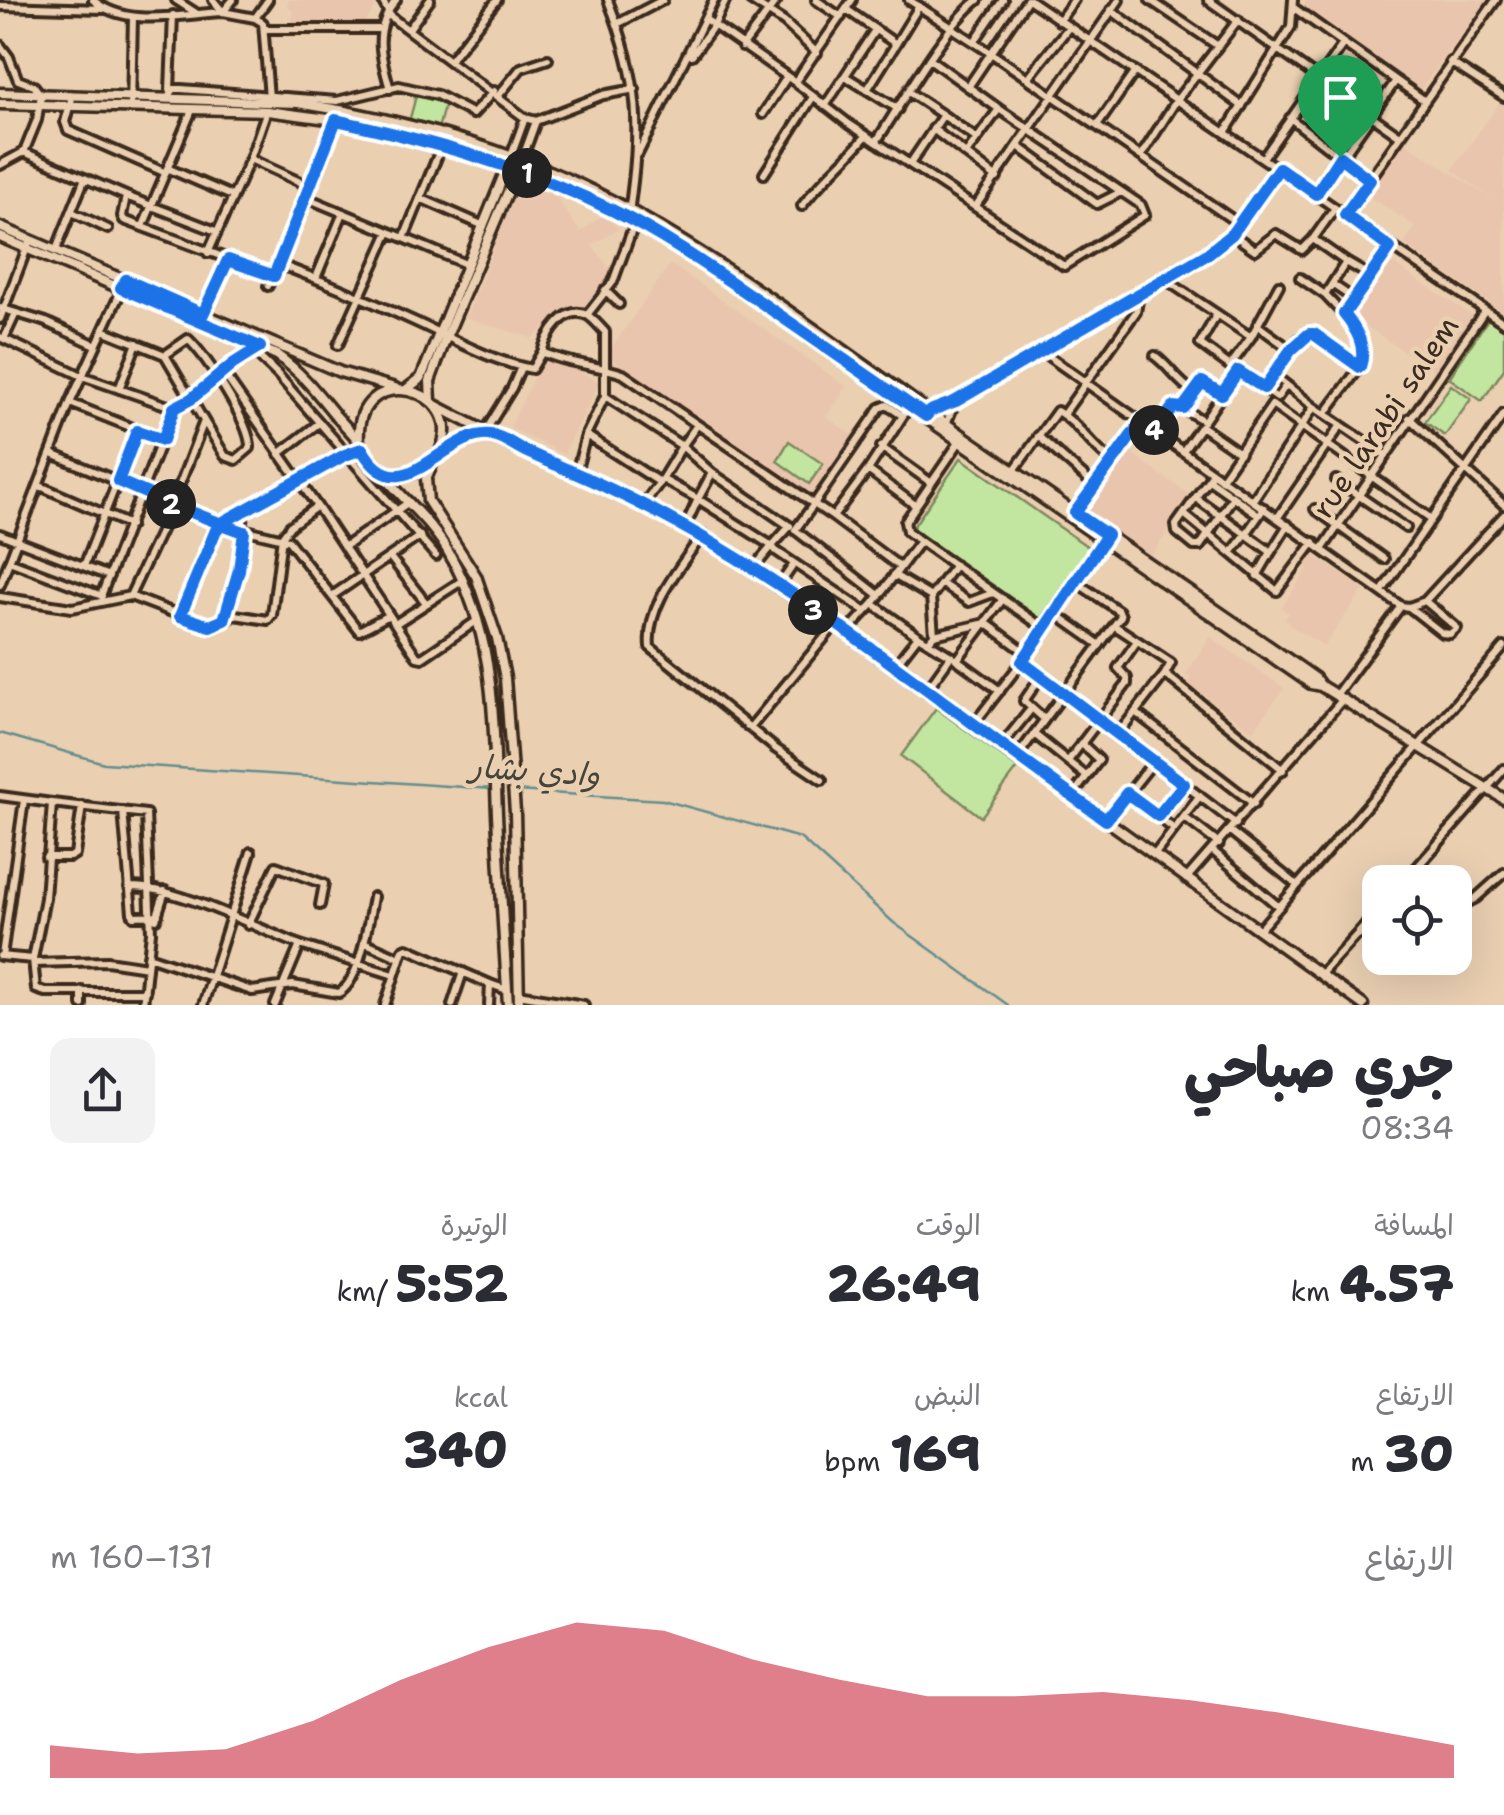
<!DOCTYPE html>
<html lang="ar">
<meta charset="utf-8">
<style>
body{margin:0;font-family:"Shantell Sans","Playpen Sans Arabic",sans-serif;background:#f2f2f3;color:#2b2b33;direction:rtl;height:100vh;display:flex;flex-direction:column;font-size:38px;white-space:nowrap}
*{box-sizing:border-box;margin:0}
p{font-size:32px;color:#7c7c81}
.icon{flex:none;width:55px;height:55px;fill:none;stroke:currentColor;stroke-width:2;stroke-linecap:round;stroke-linejoin:round}
.map{position:relative;height:1005px;overflow:hidden;direction:ltr}
.side{display:flex;flex-direction:column;background:#fff;flex:1}
.side>*{flex:none}
.buttons{position:absolute;left:1362px;top:865px;display:grid;gap:20px}
.buttons a{display:grid;place-items:center;width:110px;height:110px;border-radius:20px;background:#fff;box-shadow:0 10px 40px #0002;font-size:50px}
.pin{position:absolute;display:grid;place-items:center;width:85px;height:85px;color:#fff;margin:-102px -42px;border-radius:50% 50% 50% 0;rotate:-45deg;box-shadow:0 0 10px #0007}
.pin .icon{rotate:45deg}
.km{position:absolute;width:50px;height:50px;margin:-25px;border-radius:50%;background:#222;color:#fff;font-size:28px;line-height:50px;text-align:center}
.round{display:grid;place-items:center;flex:none;width:105px;height:105px;border-radius:20px;background:#f2f2f3}
.overview{display:flex;align-items:center;justify-content:space-between;height:170px;padding:0 50px}
h1{font-size:55px;font-weight:800;line-height:75px}
.figures{display:grid;grid-template-columns:repeat(3,1fr);gap:15px;height:170px;padding:10px 50px}
.figures div{display:grid;align-content:center}
.figures b{font-size:50px;font-weight:800}
.figures small{font-size:28px;font-weight:400}
.figures p{font-size:28px}
.chart{height:280px;padding:20px 50px}
.chart p{display:flex;justify-content:space-between}
.chart svg{width:100%;height:180px;margin-top:10px;fill:#d1495b;opacity:.7}
.map>svg:first-child{display:block}
.built{fill:#e9c5ad}
.green{fill:#c2e6a0;stroke:#7e885f;stroke-width:2.5}
.lines{fill:none;stroke-linecap:round;stroke-linejoin:round}
.stream{stroke:#648e8e;stroke-width:2.5}
.minor-casing{stroke:#3b2a1e;stroke-width:14}
.major-casing{stroke:#3b2a1e;stroke-width:15}
.minor{stroke:#eacfb1;stroke-width:6}
.major{stroke:#eacfb1;stroke-width:8}
.route-casing{stroke:#fff;stroke-width:20}
.route{stroke:#1a73e8;stroke-width:12}
.labels{text-anchor:middle;dominant-baseline:central;stroke-width:9;stroke-linejoin:round;paint-order:stroke}
.street-label{font-size:30px;fill:#3b2a1e;stroke:#eacfb1}
.water-label{font-size:32px;font-style:italic;fill:#45433a;stroke:#eacfb1}
</style>
<div class="map">
<svg width="1504" height="1005" viewBox="0 0 1504 1005">
<rect width="100%" height="100%" fill="#eacfb1"/>
<filter id="ink" filterUnits="userSpaceOnUse"><feTurbulence type="fractalNoise" baseFrequency=".01" numOctaves="2"/><feDisplacementMap in="SourceGraphic" scale="20" xChannelSelector="R" yChannelSelector="G"/><feConvolveMatrix kernelMatrix="1 2 1 2 8 2 1 2 1" color-interpolation-filters="sRGB"/></filter>
<g filter="url(#ink)">
<!-- built -->
<path class="built" d="M290,0H373L377,4L365,23L356,25L292,24L293,12L287,4Z
M1305,0H1487L1420,90L1305,6Z
M1501,101L1504,103V313L1404,244L1415,226L1367,195L1403,141L1495,201L1452,170Z
M520,183L556,197L580,232L602,216L620,228L592,245L614,275L597,289L588,307L563,313L532,338L466,318Z
M1389,261L1472,316L1434,371L1348,314Z
M670,264L847,387L826,417L856,438L813,500L606,356Z
M544,355L600,382L564,454L510,428Z
M1128,451L1191,496L1151,556L1084,511Z
M1313,555L1364,589L1324,646L1291,626L1285,619L1289,613L1281,608L1308,569L1305,567Z
M1210,637L1284,688L1253,731L1189,684L1192,678L1186,674Z"/>
<!-- green -->
<path class="green" d="M416,96L445,103L438,129L409,122Z
M1488,319L1504,330V369L1482,401L1449,378Z
M1451,385L1471,399L1445,436L1425,422Z
M789,441L823,464L809,484L777,461Z
M961,458L1091,549L1038,622L911,530Z
M936,708L1018,768L981,817L901,756Z"/>
<g class="lines">
<!-- stream -->
<path class="stream" d="M0,733L104,763L493,789
M516,791L663,800L800,838L894,923L1008,1005"/>
<!-- minor casing -->
<g class="minor-casing">
<path id="minor" d="M93,0C127,29 182,14 223,12L233,0
M176,0L196,13
M213,0L223,12L255,18L263,23L269,98
M382,0L391,17L525,118L536,121
M608,0C641,83 641,127 629,213
M750,0L784,22L817,53
M816,0L841,17
M909,0L991,53L1239,224
M1030,0L1504,323
M1150,0L1218,46
M1208,0L1400,136
M0,6L103,9
M1294,8L1425,101
M846,9L896,44L919,6
M1111,10L1242,106
M255,18L268,0
M705,19L795,82L852,0
M1059,21L1074,0
M617,24L663,0
M265,29H380
M409,29L430,0
M974,42L1003,0
M0,45L9,57L18,80L34,86L41,95L37,120L24,152L0,165
M742,47L777,0
M692,55L714,25L726,0
M450,60L497,0
M931,60L999,109
M1450,62L1504,97
M845,76L898,109
M1028,78L1069,27
M795,82L849,124L975,207L1119,0
M968,87L1027,0
M390,89C380,55 373,29 396,0
M170,90L173,15
M867,90L896,44
M910,93L943,115L910,164
M499,95L521,68L548,59
M72,96L65,122L68,130L164,172
M167,99L174,89H181L337,101L399,86L437,95L473,114L494,91
M825,106L875,30
M131,107L133,17
M763,114L787,77
M943,115L977,139L966,154
M1290,118L1370,180
M1097,126L1134,73
M933,129L997,178
M1226,131L1291,27L1293,0
M876,142C902,103 944,27 978,0
M442,145L404,238L468,265
M1018,146L1097,204L1121,192
M24,152L126,196L122,216L124,220L274,276
M638,154L714,0
M1141,156L1176,101L1238,20
M1263,158L1343,44
M250,159L311,187
M510,159L525,118
M521,162L536,121L603,95L635,89
M167,168L232,196
M764,174L813,97
M1316,194L1395,82
M126,196L216,231
M307,198L389,232
M420,198L484,226
M802,206C821,180 846,161 866,136
M975,207L1064,266L1145,215L1141,205L999,109L977,139
M1335,208L1313,239L1346,262
M72,212L108,229
M1345,215L1496,0
M143,226L192,110
M1232,234L1255,250L1276,234L1302,250L1313,239
M56,250L85,178
M208,253L250,159L267,110
M278,264C324,281 370,301 416,322C453,339 491,361 532,369L542,352
M316,278L343,213
M1300,278L1325,295
M1166,280L1217,314
M1332,284L1354,299
M268,286L307,198L339,109
M605,290L619,304
M0,308L46,322L96,345
M203,313L228,260
M587,315L613,282L635,222
M1344,315L1325,295L1346,262L1370,276
M0,319L30,240
M1257,325L1291,350
M0,337L82,376L174,408
M4,339L16,313
M338,345L389,232L404,238
M1041,351L1401,606
M254,352L277,374L436,556
M165,355L188,339C206,356 251,424 250,448L236,460L225,456L191,399L233,364L260,347
M1155,356C1170,367 1177,382 1194,392
M1230,366L1200,344L1217,314L1251,337
M1360,367C1367,347 1358,329 1344,315L1390,248
M1238,371L1230,366L1251,337L1279,285
M224,374L317,506L417,657L422,658L478,620
M1265,388L1299,339L1314,334L1360,367L1325,414
M119,389L137,343
M605,396L682,446L697,425
M70,403L163,440
M910,405L868,470L915,505
M1314,407L1385,455
M1183,408L1202,383L1222,394
M929,413L956,401L1206,255L1232,234L1279,168
M1063,415L1136,312L1139,295
M1409,418L1504,505
M945,427L955,402
M1156,431L1177,405L1204,421L1238,371L1277,398L1286,385
M483,435L512,388L521,367
M586,435L659,482
M1038,436L1095,486
M881,447L930,482
M1183,451L1201,426L1240,453
M52,454L221,524L288,540L359,631L389,615
M279,454L319,423
M1015,469L1057,411C1080,424 1091,448 1114,462
M868,470L833,517L814,504L880,408L887,405L903,416
M576,473L586,435L605,396V332C600,327 593,318 587,315C565,304 547,335 542,352C567,364 597,365 623,374L814,504L795,530L879,595
M1213,473L1176,525L1177,532L1194,546H1200L1233,497
M662,479L682,446L712,473
M1221,479L1272,405L1430,518
M1209,480L1259,515
M1336,480L1406,528
M40,486L130,525
M1196,498L1246,534L1264,508
M1253,500L1314,407L1274,375
M644,504L662,479L698,499L712,473L788,525
M1315,509L1384,559
M1075,513L1142,421
M1184,514L1277,591L1314,542
M833,517L900,567
M1278,517L1341,425
M686,525L698,499L772,546L753,569
M790,526L772,546L776,551L865,611
M0,534L109,576
M702,535C680,568 646,605 650,647L776,749L822,780
M920,541L1045,629
M344,547L409,502
M1323,548L1485,310
M1271,552L1288,525
M1231,553L1246,534L1271,552L1257,576
M390,557L426,603
M9,561L102,596
M84,566L137,431
M894,575L931,597
M942,584L969,602L993,593
M0,585L70,403L126,280
M778,587L794,564
M1382,591L1504,414
M101,596L174,408L191,399L165,355L103,330
M130,596L206,625L218,624L235,615L268,620L272,615L282,537L290,526L317,506
M332,596L420,536
M0,597L72,608L130,596L169,513L204,421
M1425,601L1504,515
M1401,606L1409,607L1425,601L1457,628L1450,634L1442,633L1409,607
M1056,614L1100,645
M180,616L221,524L298,480L362,449
M225,620L239,570L244,511
M395,624L463,580
M1115,626L1171,663L1165,674
M846,633L873,604
M934,635L931,597L955,565
M918,636L873,604L920,541L907,531L905,522L960,441
M929,641L934,635L986,623L1028,654
M956,659L1000,691
M957,660L1003,599
M1022,662L1118,734
M894,667L918,636L951,656L926,691
M1041,676L1024,701L1044,719
M1336,695L1401,606
M1135,712L1254,804
M973,725L1028,654L1104,540
M750,728L835,625
M1034,734L1086,776
M1001,746L1031,709
M1017,757L1121,616L1119,611L1076,582
M1068,761L1127,684V678L1118,668L1137,641
M1127,793L1174,829
M0,796L52,803
M1072,796L1099,760L1081,743
M123,811L132,913L134,916L158,915
M1158,816L1183,784
M1184,817L1219,844
M1107,820L1154,761
M1236,824L1118,734L1165,674L1283,770
M1230,831L1297,885
M1213,851L1279,907
M1155,854L1200,796
M46,857H70L75,854L82,806
M1186,879L1343,699
M1404,882L1504,769
M129,887C176,886 254,927 300,945L275,1005
M1455,909L1476,898L1504,873
M156,919L165,891
M248,925L276,866L324,884L320,905
M1259,930L1504,647
M1358,935L1380,931
M364,942L400,958
M300,945L394,975
M0,956L33,959
M2,956L24,800
M148,956L252,991L293,985L339,993C361,980 368,922 373,897
M34,963L107,961L147,967
M1321,974L1380,909
M82,991V1005
M518,994L584,1005
M143,1005L151,932L146,814L52,803L45,898L33,959L36,989L45,992H145
M203,1005L251,852
M385,1005L403,950L407,948L490,984
M452,1005L463,972
M489,1005L490,984L507,990"/>
</g>
<!-- major casing -->
<g class="major-casing">
<path id="major" d="M0,93L298,103C410,120 529,154 628,209C740,272 843,350 948,425C1069,510 1193,593 1315,678L1321,686
M0,104L267,111L336,120L442,145L576,193L619,213L692,256L1311,684L1321,686L1504,799
M0,227L340,372L395,388
M0,237L277,355C302,373 317,393 336,416C343,424 351,431 357,439C363,448 365,458 374,465C384,473 398,477 410,474C423,471 434,462 440,451C470,387 353,358 359,442
M407,389L421,378L507,167
M431,401L430,381L446,338L518,168
M435,405L522,450L644,504L702,535L835,625L1363,1005
M440,453L477,435H492
M432,465L426,479L428,501L476,576L497,638L505,678L515,812L519,1005
M380,471C402,499 431,521 449,553C497,638 493,720 497,814C500,877 504,941 508,1005"/>
</g>
<!-- minor -->
<use href="#minor" class="minor"/>
<!-- major -->
<use href="#major" class="major"/>
</g>
</g>
<g class="lines" filter="url(#ink)">
<!-- route casing -->
<g class="route-casing">
<path id="route" d="M1340,157L1316,194L1279,168L1232,234L1206,255L956,401L930,411L926,416C869,377 813,338 756,299C709,267 663,235 612,210C525,167 431,141 336,120L274,276L228,260L203,314L126,280L121,288L260,347L233,364L191,399L174,408L163,440L137,431L118,481C159,499 201,517 244,532L239,570L224,620L210,626L180,616L216,530L225,521L345,455L362,449C401,518 444,429 491,435C503,436 514,446 525,451C553,464 581,475 608,488C789,572 943,707 1106,820L1127,793L1158,816L1184,784L1022,662L1107,535L1075,513L1142,421L1156,431L1173,407L1183,408L1202,382L1222,394L1238,371L1264,388L1291,350L1309,334H1314L1360,367C1367,347 1357,330 1344,314L1390,248L1345,215L1370,180L1340,157"/>
</g>
<!-- route -->
<use href="#route" class="route"/>
</g>
<g class="labels">
<!-- street labels -->
<g class="street-label">
<text transform="translate(1385 417) rotate(-56)">rue larabi salem</text>
</g>
<!-- water labels -->
<g class="water-label">
<text transform="translate(535 770) rotate(4)">وادي بشار</text>
</g>
</g>
</svg>
<div class="buttons">
<a><svg class="icon" aria-label="locate" viewBox="0 0 24 24"><circle cx="12" cy="12" r="6"/><path d="M12 2v4M12 18v4M2 12h4M18 12h4"/></svg></a>
</div>
<div class="pin" style="left:1340px;top:157px;background:#1e9e55"><svg class="icon" aria-label="arrive" viewBox="0 0 24 24"><path d="M6 21V4h12l-3 4 3 4H6"/></svg></div>
<b class="km" style="left:527px;top:173px">1</b>
<b class="km" style="left:171px;top:504px">2</b>
<b class="km" style="left:813px;top:610px">3</b>
<b class="km" style="left:1154px;top:430px">4</b>
</div>
<section class="side">
<div class="overview"><div><h1>جري صباحي</h1><p>08:34</p></div><a class="round"><svg class="icon" aria-label="share" viewBox="0 0 24 24"><path d="M12 15V3M7 8l5-5 5 5M5 13v7h14v-7"/></svg></a></div>
<div class="figures">
<div><p>المسافة</p><b>4.57<small> km</small></b></div>
<div><p>الوقت</p><b>26:49</b></div>
<div><p>الوتيرة</p><b>5:52<small> /km</small></b></div>
</div>
<div class="figures">
<div><p>الارتفاع</p><b>30<small> m</small></b></div>
<div><p>النبض</p><b>169<small> bpm</small></b></div>
<div><p>kcal</p><b>340</b></div>
</div>
<div class="chart"><p><span>الارتفاع</span>131–160 m</p>
<svg viewBox="0 0 160 44" preserveAspectRatio="none"><path d="M0 44V36L10 38L20 37L30 30L40 20L50 12L60 6L70 8L80 15L90 20L100 24L110 24L120 23L130 25L140 28L150 32L160 36V44z"/></svg>
</div>
</section>
